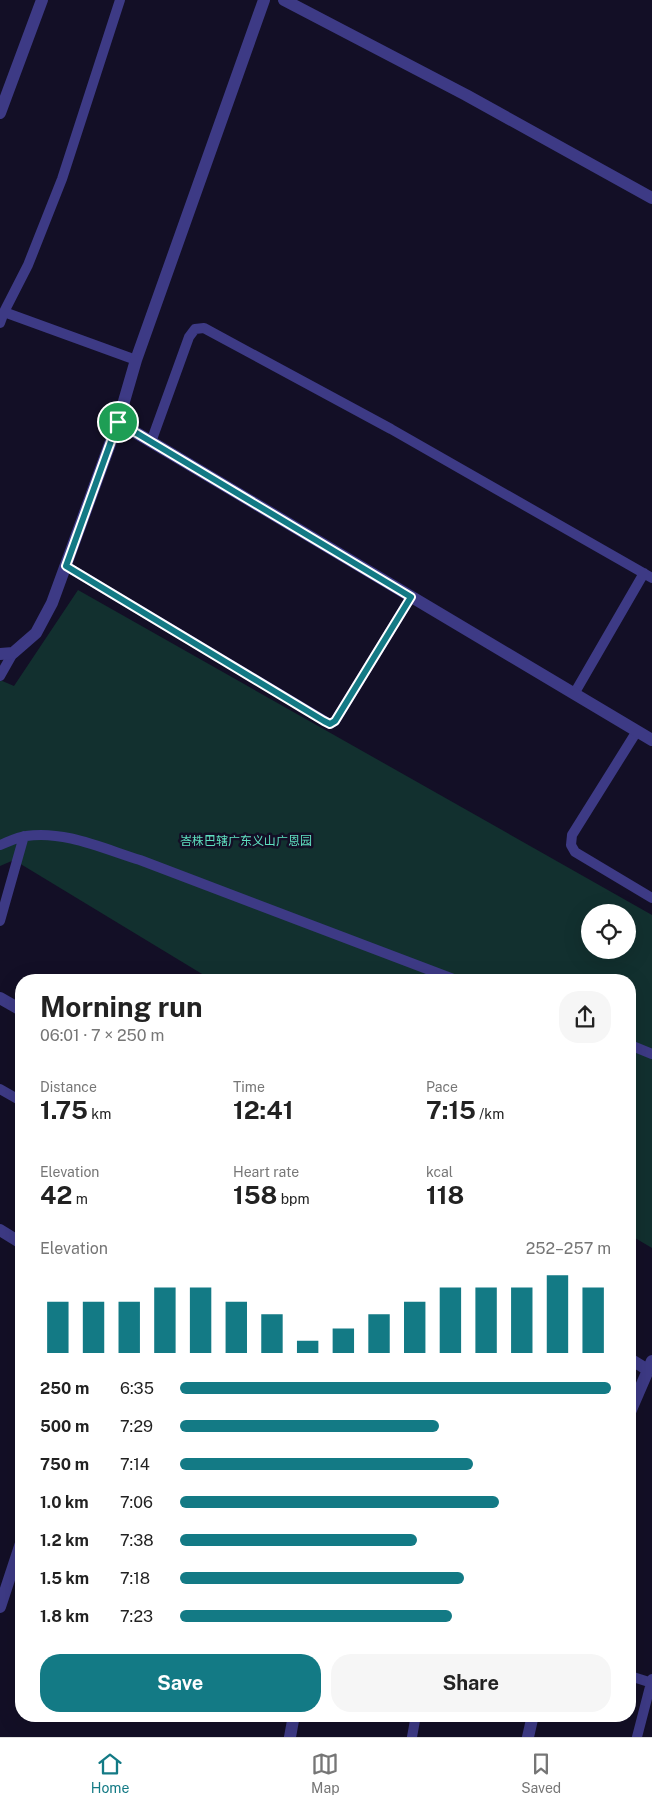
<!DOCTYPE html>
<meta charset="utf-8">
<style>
body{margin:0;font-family:"Public Sans","Noto Sans SC",sans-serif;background:#f6f6f6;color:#222;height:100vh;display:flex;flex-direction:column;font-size:19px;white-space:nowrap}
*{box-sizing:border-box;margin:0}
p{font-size:16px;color:#767676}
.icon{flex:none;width:28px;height:28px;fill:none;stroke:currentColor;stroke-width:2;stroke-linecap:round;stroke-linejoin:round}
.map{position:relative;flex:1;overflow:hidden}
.details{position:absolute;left:15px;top:974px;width:621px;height:748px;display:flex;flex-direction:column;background:#fff;border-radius:20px;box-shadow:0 5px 20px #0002}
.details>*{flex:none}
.tools{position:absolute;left:581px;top:904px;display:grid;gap:10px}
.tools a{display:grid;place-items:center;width:55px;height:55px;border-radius:50%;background:#fff;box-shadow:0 5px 20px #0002;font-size:25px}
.pin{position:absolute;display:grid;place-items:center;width:42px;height:42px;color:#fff;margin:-21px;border:2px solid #fff;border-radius:50%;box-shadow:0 1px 5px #0007}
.round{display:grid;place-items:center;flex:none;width:52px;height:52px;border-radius:20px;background:#f6f6f6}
.overview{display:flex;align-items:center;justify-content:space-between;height:85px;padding:0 25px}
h1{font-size:28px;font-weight:700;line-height:38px}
.stats{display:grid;grid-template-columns:repeat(3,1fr);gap:8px;height:85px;padding:5px 25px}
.stats div{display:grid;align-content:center}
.stats b{font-size:25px;font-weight:700}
.stats small{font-size:14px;font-weight:400}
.stats p{font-size:14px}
.chart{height:140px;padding:10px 25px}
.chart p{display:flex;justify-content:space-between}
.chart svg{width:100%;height:90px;margin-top:5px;stroke:#137a85;stroke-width:6}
.cta{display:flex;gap:10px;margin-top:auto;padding:10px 25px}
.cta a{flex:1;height:58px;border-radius:20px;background:#137a85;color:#fff;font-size:20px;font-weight:700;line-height:58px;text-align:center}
.cta a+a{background:#f6f6f6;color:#222}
ul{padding:0 25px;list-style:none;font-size:16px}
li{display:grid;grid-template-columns:80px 60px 1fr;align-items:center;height:38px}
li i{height:12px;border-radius:6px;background:#137a85}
.menu{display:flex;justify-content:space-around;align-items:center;height:70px;border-top:1px solid #e0e0e0;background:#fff;font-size:14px;color:#767676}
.menu a{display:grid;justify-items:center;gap:2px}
.menu .current{color:#137a85}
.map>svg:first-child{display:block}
.green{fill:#12302f;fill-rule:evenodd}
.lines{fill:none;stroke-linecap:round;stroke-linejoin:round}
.lane{stroke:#3d3a85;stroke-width:10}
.street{stroke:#3d3a85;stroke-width:12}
.route-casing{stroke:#fff;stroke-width:10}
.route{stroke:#137a85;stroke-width:6}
.labels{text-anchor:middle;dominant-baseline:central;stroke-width:5;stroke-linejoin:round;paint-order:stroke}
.park-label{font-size:12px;fill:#5fe0c0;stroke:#130f26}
</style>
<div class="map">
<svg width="652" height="1737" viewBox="0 0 652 1737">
<rect width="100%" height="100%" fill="#130f26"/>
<!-- green -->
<path class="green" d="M78,590L652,915V1248L630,1235V980H212L14,860L0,866V680L14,686ZM590,912H628V950H590Z"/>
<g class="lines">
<!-- lane -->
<path class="lane" d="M4,312L28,265L62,179L120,0
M0,323L4,312L136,360
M151,442L189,337L195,329L204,328L391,429L652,578
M66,566L330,724L335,721L411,597
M0,676L13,653
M574,694L644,573
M637,731L572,835L571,845L575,852L652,898
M0,845C8,842 17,837 26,836C64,830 104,849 140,860L456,980
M0,921L24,836
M630,1045L652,1054
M0,1089L21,1101
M630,1676L652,1683
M412,1737L416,1715
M637,1737L652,1679"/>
<!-- street -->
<path class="street" d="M284,0L466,95L652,198
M0,113L42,0
M118,422L652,740
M0,654L13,653L36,633L52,603L118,422L136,360L264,0
M0,998L21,1010
M0,1230L21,1243
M630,1359L648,1370
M630,1412L652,1361
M0,1607L21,1543
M290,1737L294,1715
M528,1737L533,1715"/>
</g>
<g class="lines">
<!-- route casing -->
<g class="route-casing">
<path id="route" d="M118,422L411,597L335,721L330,724L324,721L66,566Z"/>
</g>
<!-- route -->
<use href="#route" class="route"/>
</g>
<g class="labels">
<!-- park labels -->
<g class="park-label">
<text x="246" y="841">峇株巴辖广东义山广恩园</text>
</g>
</g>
</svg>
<div class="tools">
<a><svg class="icon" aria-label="locate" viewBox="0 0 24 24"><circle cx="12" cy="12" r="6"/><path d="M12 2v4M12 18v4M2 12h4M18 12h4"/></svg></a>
</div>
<div class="pin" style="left:118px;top:422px;background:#1e9e55"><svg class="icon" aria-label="arrive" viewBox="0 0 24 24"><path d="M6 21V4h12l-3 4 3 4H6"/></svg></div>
<section class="details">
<div class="overview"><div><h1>Morning run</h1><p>06:01 · 7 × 250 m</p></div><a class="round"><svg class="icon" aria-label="share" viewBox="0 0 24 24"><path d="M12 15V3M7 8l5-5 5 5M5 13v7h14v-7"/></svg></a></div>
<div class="stats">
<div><p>Distance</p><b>1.75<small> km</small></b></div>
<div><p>Time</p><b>12:41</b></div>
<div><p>Pace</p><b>7:15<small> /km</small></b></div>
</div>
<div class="stats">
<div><p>Elevation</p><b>42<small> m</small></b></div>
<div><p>Heart rate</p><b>158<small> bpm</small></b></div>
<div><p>kcal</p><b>118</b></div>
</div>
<div class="chart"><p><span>Elevation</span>252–257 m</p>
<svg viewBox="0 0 160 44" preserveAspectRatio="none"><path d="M5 44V19M15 44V19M25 44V19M35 44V12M45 44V12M55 44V19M65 44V25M75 44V38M85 44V32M95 44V25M105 44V19M115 44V12M125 44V12M135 44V12M145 44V6M155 44V12"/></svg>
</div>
<ul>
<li><b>250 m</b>6:35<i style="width:100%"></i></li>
<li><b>500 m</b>7:29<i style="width:60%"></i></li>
<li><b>750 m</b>7:14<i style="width:68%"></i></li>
<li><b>1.0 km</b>7:06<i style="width:74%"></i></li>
<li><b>1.2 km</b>7:38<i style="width:55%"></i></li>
<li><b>1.5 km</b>7:18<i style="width:66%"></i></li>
<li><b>1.8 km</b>7:23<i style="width:63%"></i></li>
</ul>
<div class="cta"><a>Save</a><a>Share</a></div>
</section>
</div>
<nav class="menu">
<a class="current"><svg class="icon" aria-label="home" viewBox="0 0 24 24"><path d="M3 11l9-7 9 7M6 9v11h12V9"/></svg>Home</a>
<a><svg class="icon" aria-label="map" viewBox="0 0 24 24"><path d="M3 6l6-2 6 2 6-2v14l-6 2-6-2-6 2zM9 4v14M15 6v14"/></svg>Map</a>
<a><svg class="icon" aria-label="saved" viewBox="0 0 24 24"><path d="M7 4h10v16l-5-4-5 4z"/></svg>Saved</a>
</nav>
